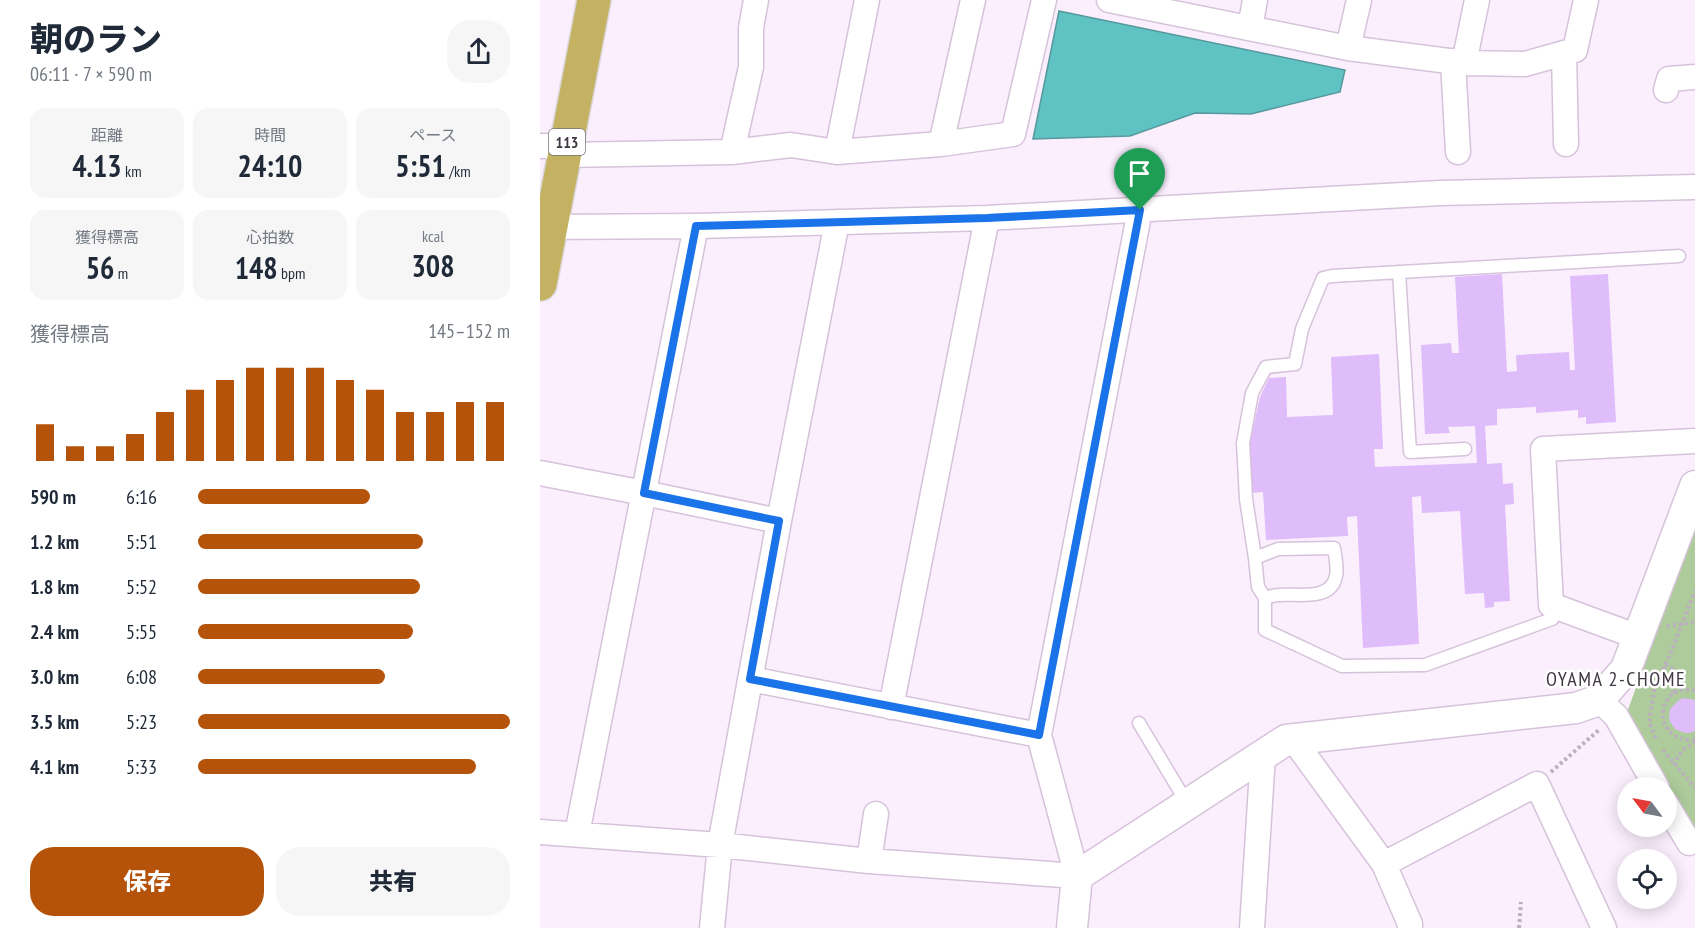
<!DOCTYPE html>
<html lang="ja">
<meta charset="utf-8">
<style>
body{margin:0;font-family:"PT Sans Narrow","Noto Sans JP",sans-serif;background:#f6f6f7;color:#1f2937;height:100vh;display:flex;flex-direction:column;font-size:22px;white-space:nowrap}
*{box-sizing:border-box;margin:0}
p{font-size:20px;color:#747a83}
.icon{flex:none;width:33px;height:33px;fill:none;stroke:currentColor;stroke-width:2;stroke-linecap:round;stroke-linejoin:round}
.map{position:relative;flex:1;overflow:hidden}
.side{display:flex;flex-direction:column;background:#fff;width:540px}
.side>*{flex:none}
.needle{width:39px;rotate:302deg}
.controls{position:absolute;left:1077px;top:777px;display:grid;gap:12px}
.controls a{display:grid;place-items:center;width:60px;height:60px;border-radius:50%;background:#fff;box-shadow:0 3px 15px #0003;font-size:30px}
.pin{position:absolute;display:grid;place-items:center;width:51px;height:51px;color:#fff;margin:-62px -26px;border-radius:50% 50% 50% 0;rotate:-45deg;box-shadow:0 0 6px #0007}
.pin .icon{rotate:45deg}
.round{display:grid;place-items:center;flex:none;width:63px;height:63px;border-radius:24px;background:#f6f6f7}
.overview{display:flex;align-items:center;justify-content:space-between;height:102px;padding:0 30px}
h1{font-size:33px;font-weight:800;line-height:45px}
.figures{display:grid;grid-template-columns:repeat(3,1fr);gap:9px;height:102px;padding:6px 30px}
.figures div{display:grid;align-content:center;border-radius:15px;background:#f6f6f7;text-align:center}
.figures b{font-size:30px;font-weight:800}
.figures small{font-size:16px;font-weight:400}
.figures p{font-size:16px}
.chart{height:168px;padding:12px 30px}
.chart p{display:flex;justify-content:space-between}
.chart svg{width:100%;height:108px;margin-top:6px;stroke:#b45309;stroke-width:6}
.button{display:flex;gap:12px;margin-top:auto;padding:12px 30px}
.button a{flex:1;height:69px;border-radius:24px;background:#b45309;color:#fff;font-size:24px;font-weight:800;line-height:69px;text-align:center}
.button a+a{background:#f6f6f7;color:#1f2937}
ul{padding:0 30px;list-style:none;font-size:20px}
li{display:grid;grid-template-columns:96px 72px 1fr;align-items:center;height:45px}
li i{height:15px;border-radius:8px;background:#b45309}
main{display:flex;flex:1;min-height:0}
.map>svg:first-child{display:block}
.green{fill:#adcb9b}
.water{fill:#5fc2c3;stroke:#56999c;stroke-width:1.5}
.building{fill:#dfbcfa}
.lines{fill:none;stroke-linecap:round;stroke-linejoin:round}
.service-casing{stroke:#d6c2da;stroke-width:15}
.minor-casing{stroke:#d6c2da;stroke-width:27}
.tertiary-casing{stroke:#d6c2da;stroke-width:33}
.trunk-casing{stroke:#d9d7d9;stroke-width:36}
.path{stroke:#bbb0bd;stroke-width:4;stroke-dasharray:3 3;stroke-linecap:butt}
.service{stroke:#fff;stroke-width:12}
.minor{stroke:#fff;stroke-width:24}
.tertiary{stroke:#fff;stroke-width:30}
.trunk{stroke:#c4b262;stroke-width:33}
.route-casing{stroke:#fff;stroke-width:12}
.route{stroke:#1a73e8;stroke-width:8}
.labels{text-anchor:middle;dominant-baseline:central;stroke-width:5;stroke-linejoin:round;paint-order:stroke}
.shield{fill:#fff;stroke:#79747b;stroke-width:1.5}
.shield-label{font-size:16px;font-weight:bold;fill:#403842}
.neighbourhood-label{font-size:20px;letter-spacing:1.5px;fill:#403842;stroke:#fff}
</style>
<main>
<section class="side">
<div class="overview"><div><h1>朝のラン</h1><p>06:11 · 7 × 590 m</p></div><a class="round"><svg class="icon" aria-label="share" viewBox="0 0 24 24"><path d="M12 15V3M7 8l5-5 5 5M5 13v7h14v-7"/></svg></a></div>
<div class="figures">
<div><p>距離</p><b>4.13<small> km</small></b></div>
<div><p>時間</p><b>24:10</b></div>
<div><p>ペース</p><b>5:51<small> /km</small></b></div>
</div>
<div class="figures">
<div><p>獲得標高</p><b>56<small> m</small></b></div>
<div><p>心拍数</p><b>148<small> bpm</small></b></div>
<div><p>kcal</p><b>308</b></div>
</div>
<div class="chart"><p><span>獲得標高</span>145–152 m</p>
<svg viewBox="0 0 160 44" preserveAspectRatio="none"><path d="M5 44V29M15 44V38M25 44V38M35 44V33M45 44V24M55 44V15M65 44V11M75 44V6M85 44V6M95 44V6M105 44V11M115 44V15M125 44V24M135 44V24M145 44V20M155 44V20"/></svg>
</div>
<ul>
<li><b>590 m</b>6:16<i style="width:55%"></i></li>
<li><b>1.2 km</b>5:51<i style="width:72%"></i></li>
<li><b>1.8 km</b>5:52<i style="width:71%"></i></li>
<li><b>2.4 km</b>5:55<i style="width:69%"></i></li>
<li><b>3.0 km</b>6:08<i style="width:60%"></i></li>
<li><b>3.5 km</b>5:23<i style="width:100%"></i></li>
<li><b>4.1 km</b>5:33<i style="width:89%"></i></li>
</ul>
<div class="button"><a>保存</a><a>共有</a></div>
</section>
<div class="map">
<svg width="1155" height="928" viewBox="0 0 1155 928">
<rect width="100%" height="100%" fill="#fbeffe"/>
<!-- green -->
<path class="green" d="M1155,524V844L1085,718Z"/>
<!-- water -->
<path class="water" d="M519,11L805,70L800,92L711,114L655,113L590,136L493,139Z"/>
<!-- building -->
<path class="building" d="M962,274L967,372L977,371L976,355L1029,352L1030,370H1035L1030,276L1068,274L1076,422L1046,424V417L1038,418V410L996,413V407L957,409V425L945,426L947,464L962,463L963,484L973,483L974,504L965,505L970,601L954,602V607L945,608L944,593L925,594L920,511L882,513L881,496L872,497L879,644L823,648L817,516L807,517L808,536L726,540L723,492L712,493L710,442L720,397L729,378L746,377L747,417L793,415L791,357L839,354L843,449H834L835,467L937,463L935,426L908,427L910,433L885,434L881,345L911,343L912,353H919L915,277Z
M1144,698L1155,700V731L1150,733H1145L1135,729L1129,720L1130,709L1139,700Z"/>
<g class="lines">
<!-- service casing -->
<g class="service-casing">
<path id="service" d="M859,272L870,452L925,449
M715,558L738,549L794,548C795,557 798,567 796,576C791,602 757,593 739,595C734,595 729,597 725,598
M1011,605L1012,619L885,665L802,666L725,630V598L718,587L715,558L706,499L703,443L712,393L726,367L755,364L762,329L783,278L792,276L1139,256
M599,723L647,803"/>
</g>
<!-- minor casing -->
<g class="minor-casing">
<path id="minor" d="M216,0L211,28V67L192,152L251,145L297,152L401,144L433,0
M569,0L808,48L924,63L985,64L1035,50L1046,0
M710,28L715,0
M808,48L819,0
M1024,53L1026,144
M913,61L918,152
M924,63L937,0
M1126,90L1129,79L1155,77
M401,144L473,134L504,0
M0,146H26
M297,152L327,0
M24,155L192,152
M0,227L156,226L447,218L900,193L1155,187
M0,473L104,493L239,521
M1098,637L1011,605L1003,449L1155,441
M210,679L499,735
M1059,700L1076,716L1117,788
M351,707L447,218
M753,739L844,864L870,924V928
M1126,804L1149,843
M0,832L180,845L329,861L537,876L499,735L600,210
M37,834L156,226
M329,861L336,814
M844,864L997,784L1064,928
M172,928L180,845L239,521L297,222
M712,928L723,755"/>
</g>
<!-- tertiary casing -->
<g class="tertiary-casing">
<path id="tertiary" d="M532,928L537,876L746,740L1036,708L1059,700L1086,669L1155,486"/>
</g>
<!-- trunk casing -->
<g class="trunk-casing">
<path id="trunk" d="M0,284L54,0"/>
</g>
<!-- path -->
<path class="path" d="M1127,626L1155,622
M1125,665L1140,673L1133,693
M1155,691C1119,679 1106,741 1155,740
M1116,738L1109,722L1115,686L1129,657L1155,591
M1123,750L1155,788
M1134,765L1141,751L1155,742
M1011,772L1060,729
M979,928L981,902"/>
<!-- service -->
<use href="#service" class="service"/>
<!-- minor -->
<use href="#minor" class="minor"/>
<!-- tertiary -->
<use href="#tertiary" class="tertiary"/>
<!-- trunk -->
<use href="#trunk" class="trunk"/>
</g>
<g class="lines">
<!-- route casing -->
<g class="route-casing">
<path id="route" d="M600,210L499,735L210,679L239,521L104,493L156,226L447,218Z"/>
</g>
<!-- route -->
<use href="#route" class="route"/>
</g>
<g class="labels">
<!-- shield labels -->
<rect class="shield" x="9" y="129" width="36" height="26" rx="4.5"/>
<g class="shield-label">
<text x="27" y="142">113</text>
</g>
<!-- neighbourhood labels -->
<g class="neighbourhood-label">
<text x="1076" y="679">OYAMA 2-CHOME</text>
</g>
</g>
</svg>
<div class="controls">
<a><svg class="needle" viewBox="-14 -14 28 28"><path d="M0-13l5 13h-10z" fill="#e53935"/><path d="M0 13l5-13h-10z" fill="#747a83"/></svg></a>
<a><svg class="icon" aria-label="locate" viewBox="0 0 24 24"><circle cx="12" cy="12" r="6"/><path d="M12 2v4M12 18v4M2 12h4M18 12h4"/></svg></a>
</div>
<div class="pin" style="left:600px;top:210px;background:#1e9e55"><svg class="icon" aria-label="arrive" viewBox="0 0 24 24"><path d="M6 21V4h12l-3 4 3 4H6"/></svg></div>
</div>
</main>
